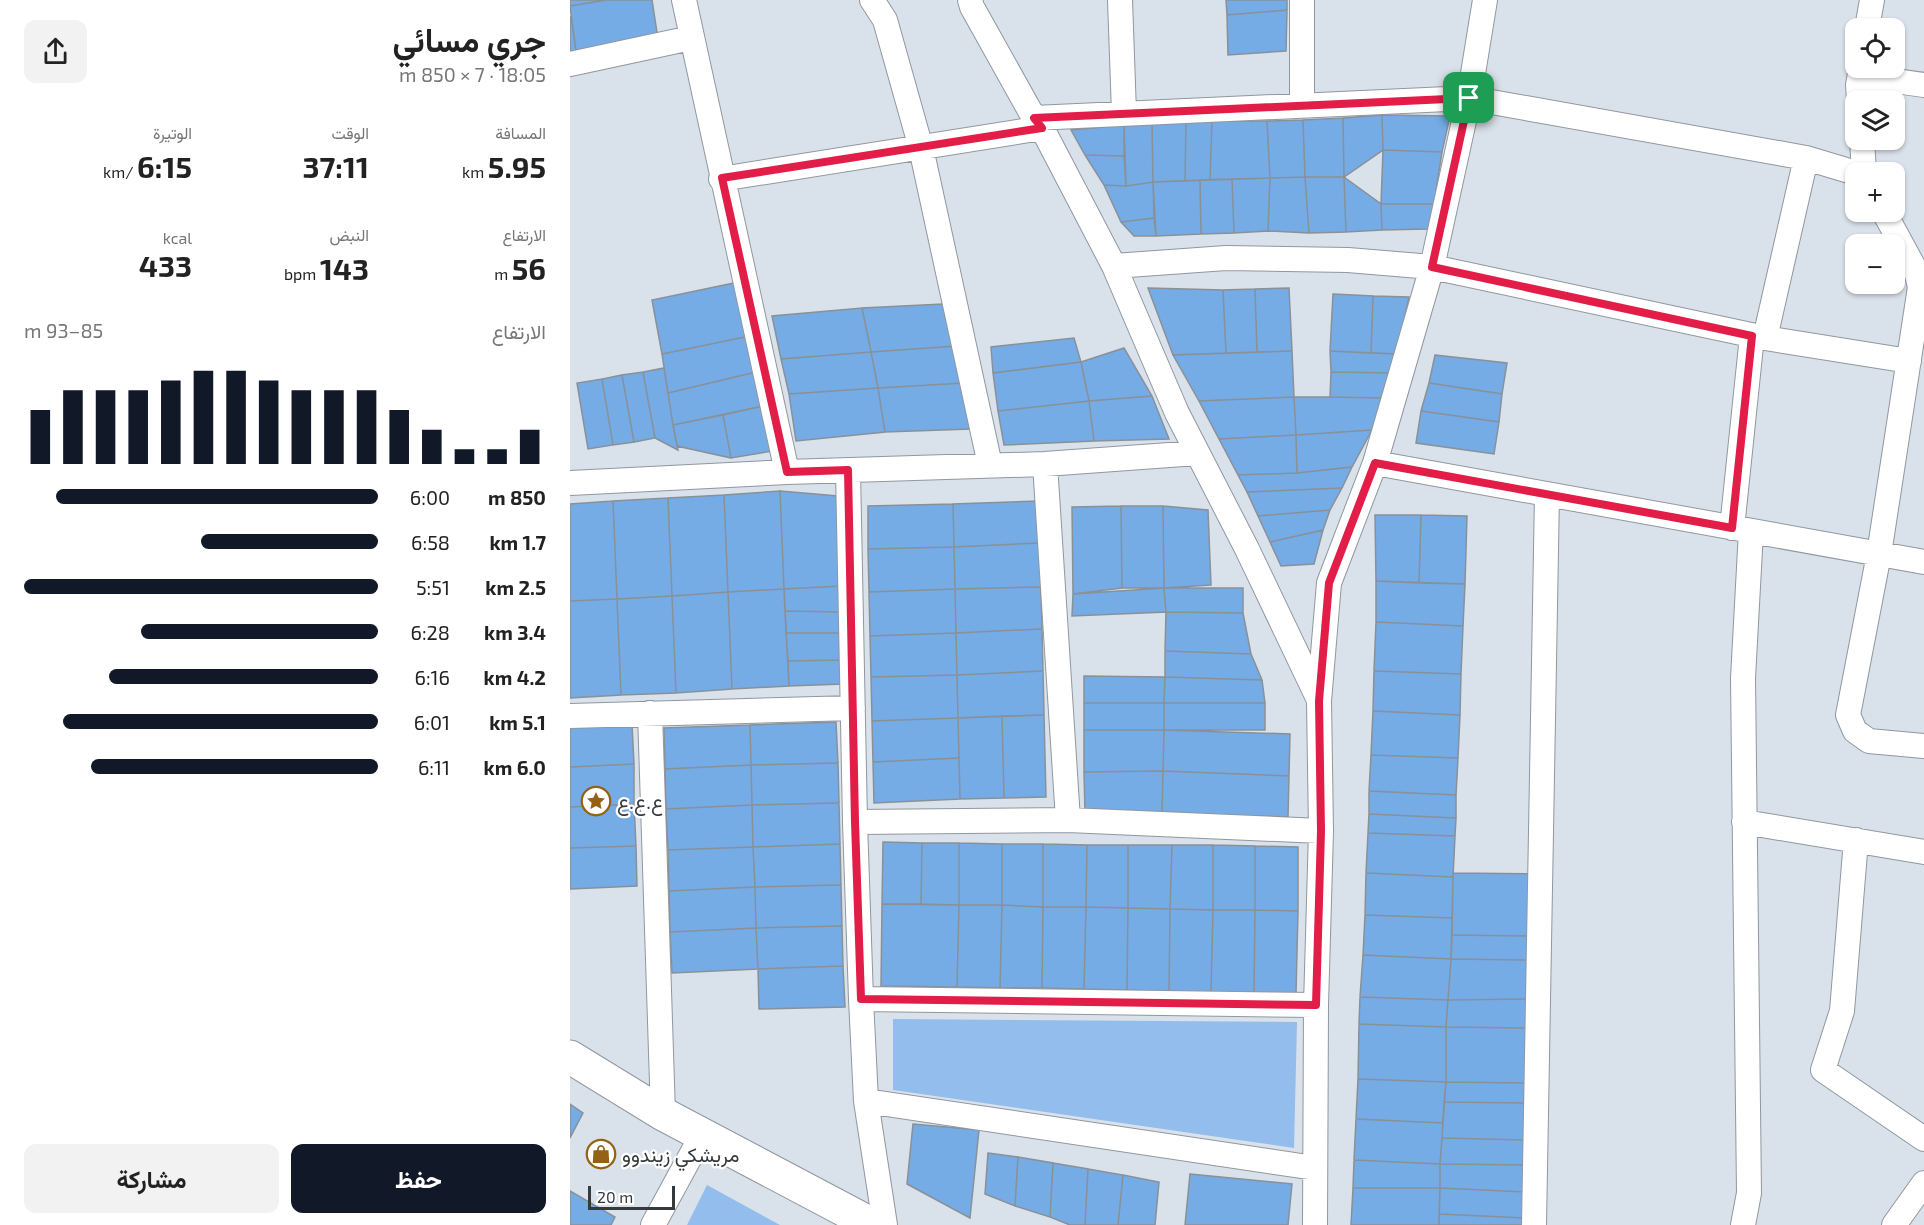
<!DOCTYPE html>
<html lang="ar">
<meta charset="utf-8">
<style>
body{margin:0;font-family:"Exo 2",Vazirmatn,sans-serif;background:#f2f2f2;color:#222;direction:rtl;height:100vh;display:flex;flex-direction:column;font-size:22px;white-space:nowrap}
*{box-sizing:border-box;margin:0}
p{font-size:20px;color:#767676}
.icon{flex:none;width:33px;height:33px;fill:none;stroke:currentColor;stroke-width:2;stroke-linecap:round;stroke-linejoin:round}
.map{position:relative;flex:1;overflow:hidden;direction:ltr}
.details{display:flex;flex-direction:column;background:#fff;width:570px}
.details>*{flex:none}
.buttons{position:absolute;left:1275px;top:18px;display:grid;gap:12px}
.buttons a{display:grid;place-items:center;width:60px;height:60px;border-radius:12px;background:#fff;box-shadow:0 2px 4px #0004;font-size:30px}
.scale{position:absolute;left:18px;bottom:15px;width:87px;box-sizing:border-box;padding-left:6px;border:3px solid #36393c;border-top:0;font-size:16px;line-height:21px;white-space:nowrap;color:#36393c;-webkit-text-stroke:4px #fff;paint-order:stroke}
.pin{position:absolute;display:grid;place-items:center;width:51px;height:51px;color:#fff;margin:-26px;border-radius:12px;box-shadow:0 3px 9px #0006}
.round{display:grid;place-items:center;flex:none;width:63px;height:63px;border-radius:12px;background:#f2f2f2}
.headline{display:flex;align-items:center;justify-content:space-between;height:102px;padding:0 24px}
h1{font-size:33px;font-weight:700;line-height:45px}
.metrics{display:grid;grid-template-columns:repeat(3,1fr);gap:9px;height:102px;padding:6px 24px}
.metrics div{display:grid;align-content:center}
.metrics b{font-size:30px;font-weight:700}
.metrics small{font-size:16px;font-weight:400}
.metrics p{font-size:16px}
.chart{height:168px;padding:12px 24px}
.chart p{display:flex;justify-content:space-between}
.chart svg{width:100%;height:108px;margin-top:6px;stroke:#111827;stroke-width:6}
.cta{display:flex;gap:12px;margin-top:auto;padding:12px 24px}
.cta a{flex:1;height:69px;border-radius:12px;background:#111827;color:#fff;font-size:24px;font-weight:700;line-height:69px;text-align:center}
.cta a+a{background:#f2f2f2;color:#222}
ul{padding:0 24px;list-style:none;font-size:20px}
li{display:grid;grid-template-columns:96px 72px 1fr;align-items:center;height:45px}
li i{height:15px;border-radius:8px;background:#111827}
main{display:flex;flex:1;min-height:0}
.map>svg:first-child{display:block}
.green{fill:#93bdec}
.building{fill:#75ace6;stroke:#899098;stroke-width:1.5}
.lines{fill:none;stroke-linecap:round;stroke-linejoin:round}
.street-casing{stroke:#90979f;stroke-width:26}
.secondary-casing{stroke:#90979f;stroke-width:35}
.street{stroke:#fff;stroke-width:24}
.secondary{stroke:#fff;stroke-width:33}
.route-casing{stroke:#fff;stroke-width:12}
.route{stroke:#e11d48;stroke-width:8}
.labels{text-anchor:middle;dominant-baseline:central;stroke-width:4.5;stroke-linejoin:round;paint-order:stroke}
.poi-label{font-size:20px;fill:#36393c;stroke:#fff;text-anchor:start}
</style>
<main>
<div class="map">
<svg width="1354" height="1225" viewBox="0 0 1354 1225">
<rect width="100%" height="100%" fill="#d9e1ea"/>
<!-- green -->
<path class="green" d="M323,1019L727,1022L724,1148L323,1090Z
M137,1185L210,1225H117Z"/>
<!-- building -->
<path class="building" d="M0,0H37L0,6Z
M37,0H82L88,39L6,51L0,6Z
M656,0H717V10L657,15Z
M717,10L716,51L658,55L657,15Z
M0,17H1L6,51L0,52Z
M812,115L813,150L774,177L773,118Z
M812,115L880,116L872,152L813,150Z
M773,118L774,177H735L733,120Z
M733,120L735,177L700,178L697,121Z
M616,121H642L640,180L615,181Z
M616,121L615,181L583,182L582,124Z
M642,121H697L700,178L640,180Z
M582,124L583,182L556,186L554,125Z
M554,125V156L515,155L501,130Z
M813,150L872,152L864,204H811Z
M515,155L554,156L556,186L534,185Z
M735,177H774L776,232L739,233Z
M735,177L739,233L698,231L700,178Z
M774,177L811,204L812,230L776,232Z
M700,178L698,231L664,233L662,179Z
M662,179L664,233L631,234L630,180Z
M630,180L631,234L586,236L583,182Z
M583,182L584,218L551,222L534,185L556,186Z
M811,204H864L858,229L812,230Z
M584,218L586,236H564L551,222Z
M169,282L180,336L92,354L82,300Z
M578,288L653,290L656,353L603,355Z
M719,288L722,351L687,352L685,289Z
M685,289L687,352L656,353L653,290Z
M763,294L803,296L801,353L760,351Z
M803,296L839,297L827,354L801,353Z
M373,304L386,346L301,352L292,308Z
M292,308L301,352L211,359L202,316Z
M180,336L186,372L98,393L92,354Z
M504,338L511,362L423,373L421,347Z
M386,346L394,383L308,388L301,352Z
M554,348L582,396L519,401L511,362Z
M722,351L724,397L629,401L603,355Z
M760,351L827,354L822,373L761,372Z
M301,352L308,388L219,394L211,359Z
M865,355L937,363L932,394L859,383Z
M511,362L519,401L428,411L423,373Z
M94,368L103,425L108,450L85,438L73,372Z
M73,372L85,438L64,442L52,375Z
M186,372L193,406L103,425L98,393Z
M761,372L822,373L812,398L760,397Z
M52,375L64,442L43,445L32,379Z
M32,379L43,445L18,449L7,383Z
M394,383L401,429L315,432L308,388Z
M859,383L932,394L929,422L851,411Z
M308,388L315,432L226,441L219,394Z
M582,396L599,439L524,441L519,401Z
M724,397H760L812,398L802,430L726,435Z
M724,397L726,435L649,439L629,401Z
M519,401L524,441L434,445L428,411Z
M193,406L203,451L161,458L153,415Z
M851,411L929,422L924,454L846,443Z
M153,415L161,458L107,446L103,425Z
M802,430L782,467L727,473L726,435Z
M726,435L727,473L668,475L649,439Z
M782,467L772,488L677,492L668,475L727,473Z
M772,488L760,510L688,516L677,492Z
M210,491L214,589L158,592L154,495Z
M210,491L268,496L271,586L214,589Z
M154,495L158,592L102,596L98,498Z
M98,498L102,596L47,599L43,501Z
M43,501L47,599L0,601V504Z
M469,501L470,543L384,547L383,504Z
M383,504L384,547L298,549V506Z
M551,506H593L594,588H552Z
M551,506L552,588L503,594L502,507Z
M593,506L638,510L641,585L594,588Z
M760,510L753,530L700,542L688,516Z
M805,515H851L849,583L806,581Z
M851,515L897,516L895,584L849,583Z
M753,530L744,564L711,566L700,542Z
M470,543L471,587L385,589L384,547Z
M384,547L385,589L299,592L298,549Z
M806,581L895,584L893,626L806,622Z
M271,586V612L215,611L214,589Z
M471,587L472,629L386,633L385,589Z
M594,588L596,612L502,616L503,594Z
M594,588H673V613L596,612Z
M214,589L219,686L162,689L158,592Z
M385,589L386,633L300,636L299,592Z
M158,592L162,689L106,693L102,596Z
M102,596L106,693L51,695L47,599Z
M47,599L51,695L0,698V601Z
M215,611L271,612L273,633H216Z
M596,612L673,613L681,654L595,651Z
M806,622L893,626L891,674L804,671Z
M472,629L473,671L387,675L386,633Z
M216,633H273V660L218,661Z
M386,633L387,675L301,677L300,636Z
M595,651L681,654L692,680L595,677Z
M273,660V684L219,686L218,661Z
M473,671L474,715L388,718L387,675Z
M804,671L891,674L890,715L803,711Z
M387,675L388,718L302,721L301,677Z
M514,676L595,677L594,703H514Z
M595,677L692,680L695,703H594Z
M514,703H594V730H514Z
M594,703H695V730H594Z
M803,711L890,715L888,758L801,755Z
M474,715L476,797L434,798L432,716Z
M432,716L434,798L390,799L388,718Z
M388,718L389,758L303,762L302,721Z
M266,722L268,763L181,765L180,725Z
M62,724L64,764L0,767V726Z
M180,725L181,765L95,769L94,728Z
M514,730H594L593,771L514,772Z
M594,730L720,734L719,776L593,771Z
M801,755L888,758L886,795L799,791Z
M389,758L390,799L304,803L303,762Z
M268,763L269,803L182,805L181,765Z
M64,764V804L0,807V767Z
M181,765L182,805L96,809L95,769Z
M593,771L592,813H515L514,772Z
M593,771L719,776L718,817L592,813Z
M799,791L886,795V818L799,814Z
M269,803L270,844L183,847L182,805Z
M64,804L66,846L0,848V807Z
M182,805L183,847L98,850L96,809Z
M799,814L886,818L885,836L798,833Z
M798,833L885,836L883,877L796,873Z
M313,842L352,843L351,904H312Z
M352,843H389V905L351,904Z
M389,843L432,844V905H389Z
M270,844L271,885L185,887L183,847Z
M432,844H473V907L432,905Z
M473,844L517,845L516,907H473Z
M517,845H558V908L516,907Z
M558,845H602L600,909L558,908Z
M602,845H643V910L600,909Z
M643,845L685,846V910H643Z
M66,846L67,886L0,889V848Z
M685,846L728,847V911L685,910Z
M183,847L185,887L99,891L98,850Z
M796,873L883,877L882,918L795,915Z
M883,873L968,874L964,936L882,935Z
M271,885L272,926L186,928L185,887Z
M185,887L186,928L100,932L99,891Z
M312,904L389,905L387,987L311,986Z
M389,905H432L430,988L387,987Z
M432,905L473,907L472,988H430Z
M473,907H516L514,989L472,988Z
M516,907L558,908L557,990L514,989Z
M558,908L600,909L599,992L557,990Z
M600,909L643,910L641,992H599Z
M643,910H685L684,993L641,992Z
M685,910L728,911L726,994L684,993Z
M795,915L882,918L881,959L793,955Z
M272,926L273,966L188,969L186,928Z
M186,928L188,969L102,973L100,932Z
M882,935L964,936V960L881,959Z
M793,955L881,959L878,1000L790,997Z
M881,959L964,960L963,999L878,1000Z
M273,966L275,1007L189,1009L188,969Z
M790,997L878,1000L876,1027L789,1024Z
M963,999L962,1028L876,1027L878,1000Z
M789,1024L876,1027V1082L788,1079Z
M876,1027L962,1028V1083L876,1082Z
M788,1079L876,1082L873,1123L786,1119Z
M876,1082L962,1083V1103L874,1102Z
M874,1102L962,1103L961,1140L872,1138Z
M0,1104L13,1113L0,1138Z
M786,1119L873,1123L870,1164L784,1160Z
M343,1124L409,1130L400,1218L337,1184Z
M872,1138L961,1140L959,1165L870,1164Z
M418,1153L448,1157L445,1206L415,1194Z
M448,1157L483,1163L480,1217L445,1206Z
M784,1160L870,1164V1188H783Z
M483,1163L518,1169L515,1225H500L480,1217Z
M870,1164L959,1165L957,1192L870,1188Z
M518,1169L553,1175L548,1225H515Z
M620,1174L722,1184L718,1225H615Z
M553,1175L589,1182L585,1225H548Z
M783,1188H870L869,1225H781Z
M870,1188L957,1192L955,1218L869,1214Z
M0,1191L45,1217L41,1225H0Z
M869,1214L955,1218L954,1225H869Z"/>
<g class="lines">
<!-- street casing -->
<g class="street-casing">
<path id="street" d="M114,0L217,472
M302,0L315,20L351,148L420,465
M400,0L402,7L464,118L472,128L544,266L607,413L677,549L748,698
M550,0L554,113
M732,0V105
M1297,28L1302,0
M0,64L121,38
M1290,76L1354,85
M1289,100L1288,85L1291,68
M464,118L899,98L1236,158L1286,173
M1292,140L1294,172
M151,179L472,128
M1314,212L1346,271L1350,287L1309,554L1278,715L1285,731L1299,741L1354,746
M544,266L656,258L778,260L862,267L1195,338L1339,361
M1195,338L1236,158
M805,463L1354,562
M475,464L498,820
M278,470L285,822L291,999L296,1101L315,1225
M0,483L217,472L475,464L627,453
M1162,528L1182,336
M80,713L93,1114
M0,716L283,708
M285,822L498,820L751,831
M1174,822L1354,852
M1286,840L1272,1011L1253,1070L1354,1139
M291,999L746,1005
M296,1101L745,1168
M83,1225L132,1135
M745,1225L746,1005L751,831L749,701L759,583L805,463L862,267L899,98L915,0
M964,1225L977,494
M1173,1225L1179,1193L1173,678L1181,531
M1324,1225L1354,1183"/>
</g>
<!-- secondary casing -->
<g class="secondary-casing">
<path id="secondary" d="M0,1057L93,1114L303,1225"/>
</g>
<!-- street -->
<use href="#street" class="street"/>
<!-- secondary -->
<use href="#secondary" class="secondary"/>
</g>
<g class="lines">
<!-- route casing -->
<g class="route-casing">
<path id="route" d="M899,98L862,267L1182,336L1162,528L805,463L759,583L749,701L751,831L746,1005L291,999L285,822L278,470L217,472L152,178L472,128L464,118Z"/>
</g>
<!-- route -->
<use href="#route" class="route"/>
</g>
<!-- icons -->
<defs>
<g id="sight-ring" transform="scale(1.5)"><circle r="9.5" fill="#fff" stroke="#956215" stroke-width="1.5"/><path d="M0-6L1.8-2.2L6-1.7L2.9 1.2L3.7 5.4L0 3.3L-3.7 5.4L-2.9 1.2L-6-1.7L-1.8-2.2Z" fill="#956215"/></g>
<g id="shop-ring" transform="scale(1.5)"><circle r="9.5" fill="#fff" stroke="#956215" stroke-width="1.5"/><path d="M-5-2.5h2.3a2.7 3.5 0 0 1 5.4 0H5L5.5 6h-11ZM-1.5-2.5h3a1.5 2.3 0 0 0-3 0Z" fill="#956215"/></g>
</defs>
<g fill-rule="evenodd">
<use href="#sight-ring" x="26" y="801"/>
<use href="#shop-ring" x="31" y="1154"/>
</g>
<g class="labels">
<!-- poi labels -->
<g class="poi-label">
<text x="47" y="801">ع.ع.ع</text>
<text x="52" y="1154">مريشكي زيندوو</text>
</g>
</g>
</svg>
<div class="buttons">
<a><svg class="icon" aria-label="locate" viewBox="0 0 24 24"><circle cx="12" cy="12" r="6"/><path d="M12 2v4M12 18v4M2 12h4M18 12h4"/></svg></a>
<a><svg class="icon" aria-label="layers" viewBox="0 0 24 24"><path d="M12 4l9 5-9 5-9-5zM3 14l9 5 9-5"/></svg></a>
<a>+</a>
<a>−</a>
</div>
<div class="scale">20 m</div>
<div class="pin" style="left:899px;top:98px;background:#1e9e55"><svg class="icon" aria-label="arrive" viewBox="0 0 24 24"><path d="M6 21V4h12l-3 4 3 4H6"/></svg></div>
</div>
<section class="details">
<div class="headline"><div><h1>جري مسائي</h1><p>18:05 · 7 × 850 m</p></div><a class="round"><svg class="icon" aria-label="share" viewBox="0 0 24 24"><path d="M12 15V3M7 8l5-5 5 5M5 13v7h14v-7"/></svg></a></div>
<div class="metrics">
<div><p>المسافة</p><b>5.95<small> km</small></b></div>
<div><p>الوقت</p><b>37:11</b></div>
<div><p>الوتيرة</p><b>6:15<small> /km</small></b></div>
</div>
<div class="metrics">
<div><p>الارتفاع</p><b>56<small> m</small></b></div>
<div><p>النبض</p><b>143<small> bpm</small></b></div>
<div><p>kcal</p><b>433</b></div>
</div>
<div class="chart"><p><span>الارتفاع</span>85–93 m</p>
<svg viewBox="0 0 160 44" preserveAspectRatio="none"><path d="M5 44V22M15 44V14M25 44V14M35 44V14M45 44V10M55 44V6M65 44V6M75 44V10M85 44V14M95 44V14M105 44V14M115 44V22M125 44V30M135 44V38M145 44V38M155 44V30"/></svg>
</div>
<ul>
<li><b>850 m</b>6:00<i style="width:91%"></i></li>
<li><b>1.7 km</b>6:58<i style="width:50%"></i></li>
<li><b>2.5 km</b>5:51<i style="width:100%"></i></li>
<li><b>3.4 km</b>6:28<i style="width:67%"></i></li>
<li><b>4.2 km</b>6:16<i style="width:76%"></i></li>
<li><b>5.1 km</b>6:01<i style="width:89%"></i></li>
<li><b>6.0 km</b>6:11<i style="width:81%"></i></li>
</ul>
<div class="cta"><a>حفظ</a><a>مشاركة</a></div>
</section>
</main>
